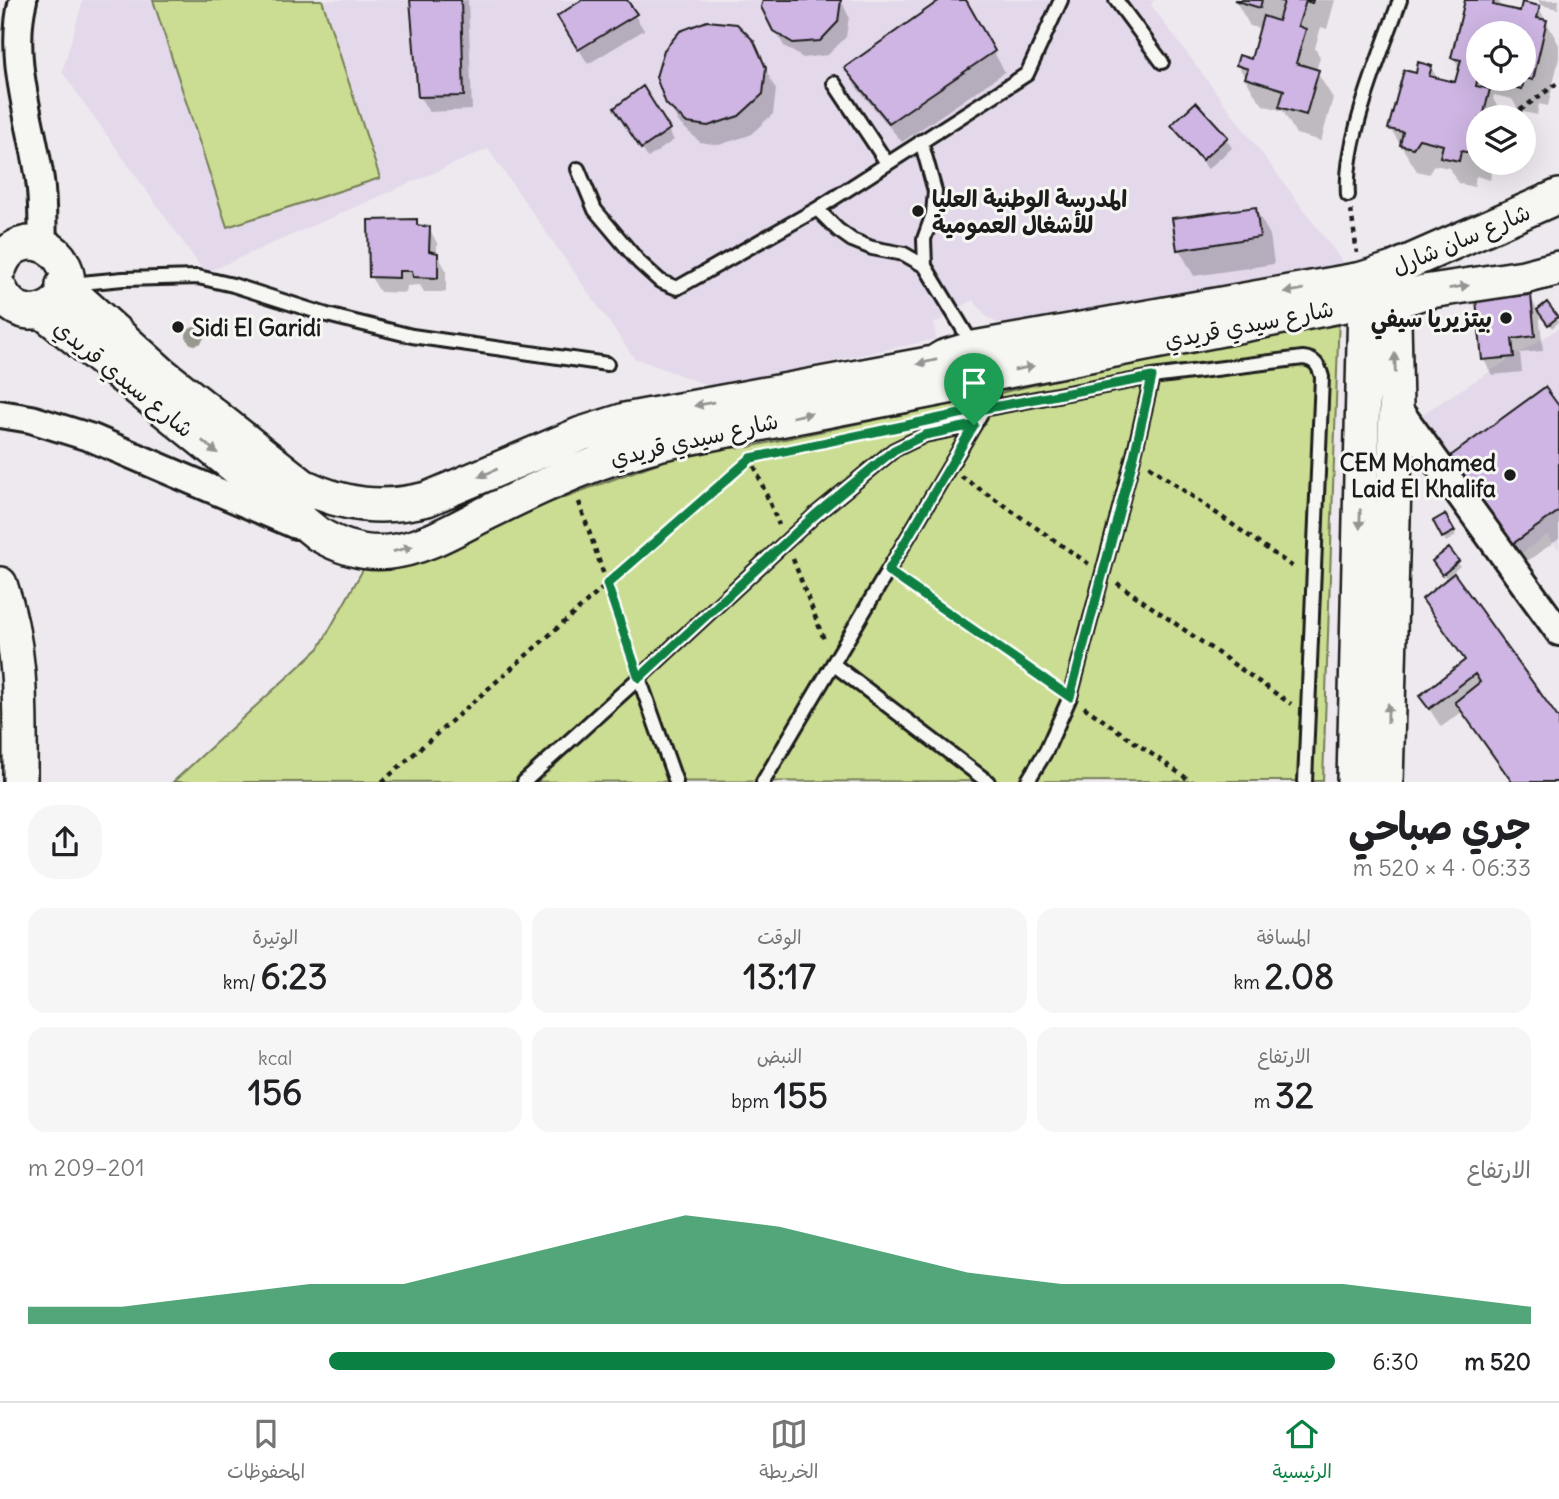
<!DOCTYPE html>
<html lang="ar">
<meta charset="utf-8">
<style>
body{margin:0;font-family:Delius,"Playpen Sans Arabic",sans-serif;background:#f6f6f6;color:#202124;direction:rtl;height:100vh;display:flex;flex-direction:column;font-size:26px;white-space:nowrap}
*{box-sizing:border-box;margin:0}
p{font-size:23px;color:#757577}
.icon{flex:none;width:38px;height:38px;fill:none;stroke:currentColor;stroke-width:2;stroke-linecap:round;stroke-linejoin:round}
.map{position:relative;height:782px;overflow:hidden;direction:ltr}
.drawer{display:flex;flex-direction:column;background:#fff;flex:1}
.drawer>*{flex:none}
.tools{position:absolute;left:1466px;top:21px;display:grid;gap:14px}
.tools a{display:grid;place-items:center;width:70px;height:70px;border-radius:50%;background:#fff;box-shadow:0 7px 28px #0002;font-size:35px}
.pin{position:absolute;display:grid;place-items:center;width:60px;height:60px;color:#fff;margin:-72px -30px;border-radius:50% 50% 50% 0;rotate:-45deg;box-shadow:0 0 7px #0007}
.pin .icon{rotate:45deg}
.round{display:grid;place-items:center;flex:none;width:74px;height:74px;border-radius:28px;background:#f6f6f6}
.overview{display:flex;align-items:center;justify-content:space-between;height:119px;padding:0 28px}
h1{font-size:38px;font-weight:700;line-height:52px}
.stats{display:grid;grid-template-columns:repeat(3,1fr);gap:10px;height:119px;padding:7px 28px}
.stats div{display:grid;align-content:center;border-radius:18px;background:#f6f6f6;text-align:center}
.stats b{font-size:35px;font-weight:700}
.stats small{font-size:19px;font-weight:400}
.stats p{font-size:19px}
.chart{height:196px;padding:14px 28px}
.chart p{display:flex;justify-content:space-between}
.chart svg{width:100%;height:126px;margin-top:7px;fill:#0b8043;opacity:.7}
ul{padding:0 28px;list-style:none;font-size:23px}
li{display:grid;grid-template-columns:112px 84px 1fr;align-items:center;height:52px}
li i{height:18px;border-radius:9px;background:#0b8043}
.menu{display:flex;justify-content:space-around;align-items:center;height:98px;border-top:2px solid #e0e0e0;background:#fff;font-size:19px;color:#757577}
.menu a{display:grid;justify-items:center;gap:4px}
.menu .current{color:#0b8043}
.map>svg:first-child{display:block}
.built{fill:#e4d9eb}
.green{fill:#cadd92;stroke:#737c57;stroke-width:2}
.shadow{fill:#0003;fill-rule:evenodd}
.building{fill:#ceb5e3;stroke:#1c1c1c;stroke-width:2}
.lines{fill:none;stroke-linecap:round;stroke-linejoin:round}
.service-casing{stroke:#1c1c1c;stroke-width:18}
.minor-casing{stroke:#1c1c1c;stroke-width:32}
.tertiary-casing{stroke:#1c1c1c;stroke-width:38}
.path{stroke:#1c1c1c;stroke-width:4.5;stroke-dasharray:5 5;stroke-linecap:butt}
.service{stroke:#f6f6f2;stroke-width:12}
.minor{stroke:#f6f6f2;stroke-width:26}
.tertiary{stroke:#f6f6f2;stroke-width:33}
.tree{fill:#97988e}
.oneway{fill:#949492}
.route-casing{stroke:#fff;stroke-width:14}
.route{stroke:#0b8043;stroke-width:9}
.poi-dot{fill:#1c1c1c;stroke:#f6f6f2;stroke-width:2.5}
.labels{text-anchor:middle;dominant-baseline:central;stroke-width:6;stroke-linejoin:round;paint-order:stroke}
.poi-label{font-size:23px;font-weight:bold;fill:#1c1c1c;stroke:#f6f6f2;text-anchor:start}
.street-label{font-size:23px;fill:#1c1c1c;stroke:#f6f6f2}
</style>
<div class="map">
<svg width="1559" height="782" viewBox="0 0 1559 782">
<rect width="100%" height="100%" fill="#eee9ef"/>
<filter id="ink" filterUnits="userSpaceOnUse"><feTurbulence type="fractalNoise" baseFrequency=".0143" numOctaves="2"/><feDisplacementMap in="SourceGraphic" scale="14" xChannelSelector="R" yChannelSelector="G"/><feConvolveMatrix kernelMatrix="1 2 1 2 8 2 1 2 1" color-interpolation-filters="sRGB"/></filter>
<g filter="url(#ink)">
<!-- built -->
<path class="built" d="M83,0H1154L1151,5L1351,273L1009,324L997,323L988,318L973,300L934,324L936,339L712,387L634,358L488,149L205,273L62,72Z
M1559,328V550L1547,535L1518,556L1419,416Z"/>
<!-- green -->
<path class="green" d="M153,0H322L380,178L227,227Z
M1339,313L1323,781L173,782L319,648L365,566L407,555L693,450L748,447L992,395Z"/>
<!-- shadow -->
<path class="shadow" d="M412,0H468L472,110L429,112L420,97Z
M585,0H625L644,30L588,64L559,17Z
M765,0H841L849,17L846,37L828,55L803,58L784,46L775,30Z
M943,0H964L1005,72L902,142L857,88L846,69Z
M1235,0H1335L1327,29L1321,27L1315,48L1320,57L1316,71L1333,98L1321,141L1296,134L1283,111L1263,105L1253,92L1238,65L1252,61L1261,29L1250,26Z
M1467,0H1498L1503,9L1521,14L1539,8L1559,45V58L1548,106L1539,104L1537,115L1519,111L1512,99L1494,95L1493,99L1504,117H1479V163H1494L1490,180L1476,176L1474,187L1458,183L1449,168L1434,165L1429,174L1417,171L1390,128L1417,75L1431,67L1438,80L1456,85L1460,70L1453,57ZM1479,33H1524V79H1479Z
M1538,0H1559L1558,9L1541,5Z
M752,42L776,90L773,114L750,135L719,145L700,142L680,124L668,104Z
M643,89L674,140L648,158L622,118Z
M1173,125L1226,138L1232,148L1208,169L1179,135Z
M1255,208L1270,235L1274,264L1194,276L1179,249Z
M416,221L420,227L429,228L437,243V254L446,270V292H424L420,285L407,286L406,293L380,292L371,277Z
M1530,297L1538,311L1556,318L1559,322L1552,328L1539,311L1543,351L1520,353L1522,372L1492,375L1484,360Z
M1559,409V539L1523,564L1463,477Z
M1444,516L1456,536L1446,542L1435,521Z
M1448,550L1460,566L1452,573L1559,722V782H1511L1462,712L1441,727L1421,696L1465,662L1424,600L1448,580L1437,566Z"/>
<!-- building -->
<path class="building" d="M410,0H461L464,96L418,97Z
M582,0H627L637,14L578,50L557,16Z
M763,0H841L838,22L820,41L793,43L773,31L761,7Z
M940,0H966L995,51L889,123L844,68Z
M1234,0H1262L1260,8Z
M1278,0H1313L1312,3L1306,1L1298,26L1306,29L1296,63L1319,70L1306,115L1279,107L1284,90L1245,78L1248,69L1236,65L1239,55L1251,59L1263,16L1278,21L1284,2Z
M1465,0H1494L1493,5L1520,11L1522,2L1540,6L1537,18L1547,20L1533,80L1524,78V33H1479V72L1476,86L1490,89L1483,117H1479V137L1475,154L1461,151L1459,161L1440,157L1443,145L1419,139L1413,148L1400,145L1403,132L1388,129L1404,70L1416,73L1418,62L1432,66L1429,76L1455,82L1461,60L1451,58Z
M707,21L737,24L754,41L766,68L763,94L739,116L708,126L687,123L666,104L656,77L664,50L680,31Z
M1503,79H1524L1522,89L1502,85Z
M643,86L670,129L641,149L614,108Z
M1196,102L1228,137L1202,160L1171,125Z
M1256,207L1260,237L1177,250L1172,218Z
M417,219V225L430,227L429,251L438,253V278L413,277L412,271H399V278L369,277L368,220Z
M1531,295L1535,336L1512,339L1514,357L1482,360L1476,300Z
M1547,302L1558,317L1548,325L1537,310Z
M1545,387L1559,406V511L1511,545L1449,457Z
M1445,514L1455,531L1442,538L1433,521Z
M1449,548L1459,561L1442,575L1432,561Z
M1454,573L1559,719V782H1512L1455,702L1480,682L1475,674L1429,709L1419,696L1465,660L1422,599Z"/>
<g class="lines">
<!-- service casing -->
<g class="service-casing">
<path id="service" d="M1116,0L1162,62
M834,83L887,163
M921,141L935,191L933,214L924,239L925,266
M578,169L595,210L639,262L660,281L677,288L817,209L1027,74L1061,0
M1348,195C1344,139 1381,54 1400,0
M817,209L838,230L852,240L872,248L904,254L925,266L974,347
M71,284L123,279L198,277L233,285L327,315L412,336L607,364
M983,409L1152,377L1303,358C1315,359 1319,366 1322,377L1305,782
M833,664L988,782
M639,678L676,782
M524,782L639,678L815,515L894,450L925,435L974,425
M763,782L992,395L987,376
M1027,782L1046,751L1070,697L1134,455L1152,377"/>
</g>
<!-- minor casing -->
<g class="minor-casing">
<path id="minor" d="M23,0C8,59 32,122 40,180C43,201 42,223 43,244
M1396,406L1559,632
M0,414L31,419L92,438L296,525"/>
</g>
<!-- tertiary casing -->
<g class="tertiary-casing">
<path id="tertiary" d="M0,267C14,227 68,240 68,285H63V296C44,319 13,318 0,289
M63,285L162,374L303,486C345,506 382,510 427,499L581,434L625,420L934,363L944,357L974,348L1362,279L1393,269L1559,196
M43,312L318,534C340,547 363,555 389,552C425,549 461,525 493,510C548,483 602,458 662,443L948,387L987,375L1365,301L1393,302L1424,292L1524,277L1559,268
M0,584C23,649 20,714 20,782
M1354,782L1365,301L1362,282
M1386,782L1396,406L1393,280"/>
</g>
<!-- path -->
<path class="path" d="M1512,116L1559,82
M1351,210L1357,253
M748,458L839,440
M1149,466L1296,569
M961,476L1089,564
M579,502L633,660
M793,559L825,642
M900,579L1057,688
M1117,583L1291,704
M1084,707L1192,782
M382,782L751,458L779,525"/>
<!-- service -->
<use href="#service" class="service"/>
<!-- minor -->
<use href="#minor" class="minor"/>
<!-- tertiary -->
<use href="#tertiary" class="tertiary"/>
</g>
<!-- trees -->
<circle class="tree" cx="195" cy="336" r="9"/>
<!-- one-way arrows -->
<defs><path id="oneway-solid" d="M-6-.8H1V-3.2L6.5 0L1 3.2V.8H-6Z" transform="scale(1.75)"/></defs>
<g class="oneway">
<use href="#oneway-solid" transform="translate(1459 287) rotate(-9)"/>
<use href="#oneway-solid" transform="translate(1294 291) rotate(170)"/>
<use href="#oneway-solid" transform="translate(927 362) rotate(167)"/>
<use href="#oneway-solid" transform="translate(1395 363) rotate(-92)"/>
<use href="#oneway-solid" transform="translate(1024 368) rotate(-11)"/>
<use href="#oneway-solid" transform="translate(704 404) rotate(169)"/>
<use href="#oneway-solid" transform="translate(802 415) rotate(-11)"/>
<use href="#oneway-solid" transform="translate(210 447) rotate(39)"/>
<use href="#oneway-solid" transform="translate(488 473) rotate(157)"/>
<use href="#oneway-solid" transform="translate(1360 519) rotate(91)"/>
<use href="#oneway-solid" transform="translate(403 549) rotate(-15)"/>
<use href="#oneway-solid" transform="translate(1388 713) rotate(-89)"/>
</g>
</g>
<g class="lines" filter="url(#ink)">
<!-- route casing -->
<g class="route-casing">
<path id="route" d="M1152,377L1134,456L1070,697L888,571L974,425L925,435L894,450L815,515L639,678L607,584L751,458L983,409Z"/>
</g>
<!-- route -->
<use href="#route" class="route"/>
</g>
<!-- markers -->
<g class="poi-dot">
<circle cx="918" cy="211" r="7"/>
<circle cx="1506" cy="318" r="7"/>
<circle cx="178" cy="327" r="7"/>
<circle cx="1510" cy="475" r="7"/>
</g>
<g class="labels">
<!-- poi labels -->
<g class="poi-label">
<text x="932" y="198">المدرسة الوطنية العليا<tspan x="932" dy="26">للأشغال العمومية</tspan></text>
<text x="1492" y="318" text-anchor="end">بيتزيريا سيفي</text>
<text x="192" y="327">Sidi El Garidi</text>
<text x="1496" y="462" text-anchor="end">CEM Mohamed<tspan x="1496" dy="26">Laid El Khalifa</tspan></text>
</g>
<!-- street labels -->
<g class="street-label">
<text transform="translate(1461 239) rotate(-23)">شارع سان شارل</text>
<text transform="translate(1249 324) rotate(-11)">شارع سيدي قريدي</text>
<text transform="translate(124 378) rotate(39)">شارع سيدي قريدي</text>
<text transform="translate(694 439) rotate(-13)">شارع سيدي قريدي</text>
</g>
</g>
</svg>
<div class="tools">
<a><svg class="icon" aria-label="locate" viewBox="0 0 24 24"><circle cx="12" cy="12" r="6"/><path d="M12 2v4M12 18v4M2 12h4M18 12h4"/></svg></a>
<a><svg class="icon" aria-label="layers" viewBox="0 0 24 24"><path d="M12 4l9 5-9 5-9-5zM3 14l9 5 9-5"/></svg></a>
</div>
<div class="pin" style="left:974px;top:425px;background:#1e9e55"><svg class="icon" aria-label="arrive" viewBox="0 0 24 24"><path d="M6 21V4h12l-3 4 3 4H6"/></svg></div>
</div>
<section class="drawer">
<div class="overview"><div><h1>جري صباحي</h1><p>06:33 · 4 × 520 m</p></div><a class="round"><svg class="icon" aria-label="share" viewBox="0 0 24 24"><path d="M12 15V3M7 8l5-5 5 5M5 13v7h14v-7"/></svg></a></div>
<div class="stats">
<div><p>المسافة</p><b>2.08<small> km</small></b></div>
<div><p>الوقت</p><b>13:17</b></div>
<div><p>الوتيرة</p><b>6:23<small> /km</small></b></div>
</div>
<div class="stats">
<div><p>الارتفاع</p><b>32<small> m</small></b></div>
<div><p>النبض</p><b>155<small> bpm</small></b></div>
<div><p>kcal</p><b>156</b></div>
</div>
<div class="chart"><p><span>الارتفاع</span>201–209 m</p>
<svg viewBox="0 0 160 44" preserveAspectRatio="none"><path d="M0 44V38L10 38L20 34L30 30L40 30L50 22L60 14L70 6L80 10L90 18L100 26L110 30L120 30L130 30L140 30L150 34L160 38V44z"/></svg>
</div>
<ul>
<li><b>520 m</b>6:30<i style="width:77%"></i></li>
</ul>
</section>
<nav class="menu">
<a class="current"><svg class="icon" aria-label="home" viewBox="0 0 24 24"><path d="M3 11l9-7 9 7M6 9v11h12V9"/></svg>الرئيسية</a>
<a><svg class="icon" aria-label="map" viewBox="0 0 24 24"><path d="M3 6l6-2 6 2 6-2v14l-6 2-6-2-6 2zM9 4v14M15 6v14"/></svg>الخريطة</a>
<a><svg class="icon" aria-label="saved" viewBox="0 0 24 24"><path d="M7 4h10v16l-5-4-5 4z"/></svg>المحفوظات</a>
</nav>
